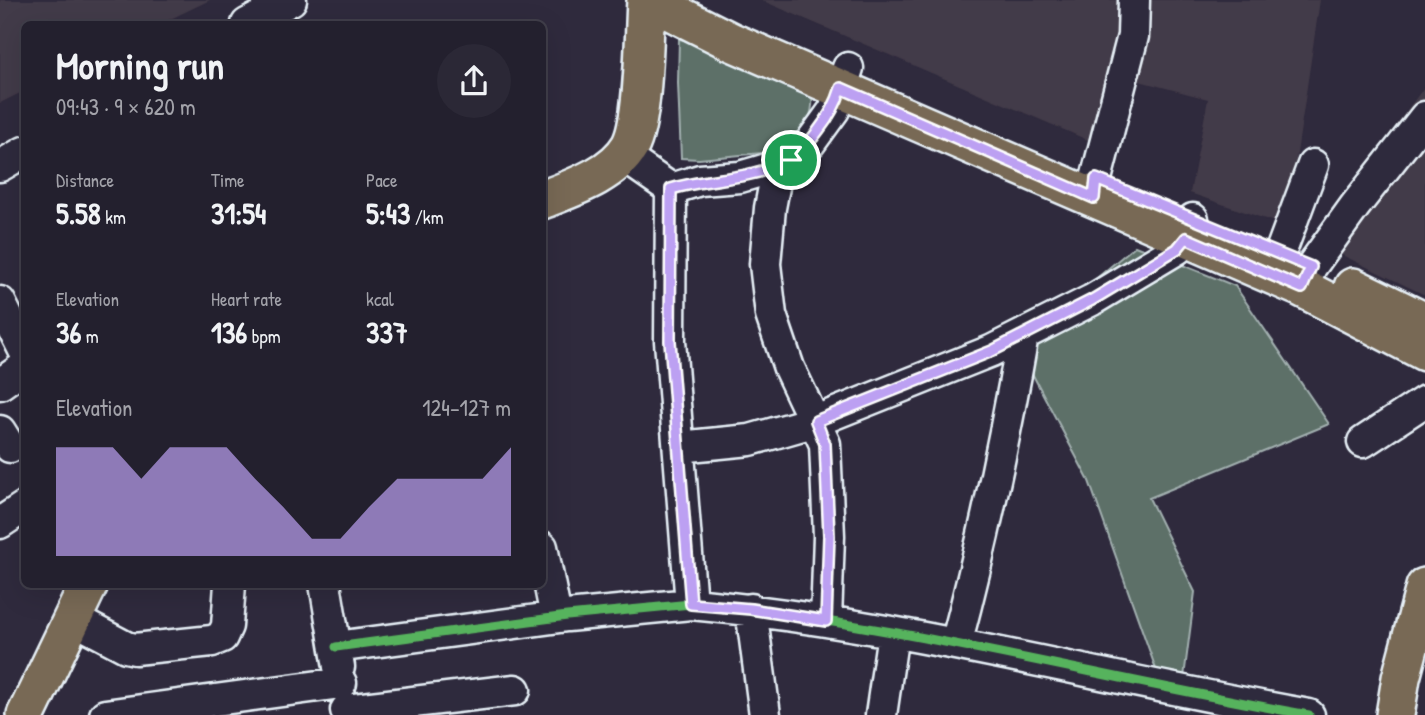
<!DOCTYPE html>
<meta charset="utf-8">
<style>
body{margin:0;font-family:"Patrick Hand",sans-serif;background:#2b2836;color:#f1f3f6;height:100vh;display:flex;flex-direction:column;font-size:26px;white-space:nowrap}
*{box-sizing:border-box;margin:0}
p{font-size:23px;color:#a3a3aa}
.icon{flex:none;width:38px;height:38px;fill:none;stroke:currentColor;stroke-width:2;stroke-linecap:round;stroke-linejoin:round}
.map{position:relative;flex:1;overflow:hidden}
.sheet{position:absolute;left:21px;top:21px;width:525px;height:567px;display:flex;flex-direction:column;background:#23202e;border-radius:10px;box-shadow:0 7px 28px #0002,0 0 0 2px #403e4a}
.sheet>*{flex:none}
.pin{position:absolute;display:grid;place-items:center;width:60px;height:60px;color:#fff;margin:-30px;border:4px solid #fff;border-radius:50%;box-shadow:0 2px 7px #0007}
.round{display:grid;place-items:center;flex:none;width:74px;height:74px;border-radius:37px;background:#2b2836}
.summary{display:flex;align-items:center;justify-content:space-between;height:119px;padding:0 35px}
h1{font-size:38px;font-weight:700;line-height:52px}
.figures{display:grid;grid-template-columns:repeat(3,1fr);gap:10px;height:119px;padding:7px 35px}
.figures div{display:grid;align-content:center}
.figures b{font-size:30px;font-weight:700}
.figures small{font-size:19px;font-weight:400}
.figures p{font-size:19px}
.chart{height:196px;padding:14px 35px}
.chart p{display:flex;justify-content:space-between}
.chart svg{width:100%;height:126px;margin-top:7px;fill:#bca0f2;opacity:.7}
.map>svg:first-child{display:block}
.built{fill:#433b48}
.green{fill:#5d6f67;stroke:#a2b0b0;stroke-width:2}
.lines{fill:none;stroke-linecap:round;stroke-linejoin:round}
.minor-casing{stroke:#e8f1f8;stroke-width:35}
.major-casing{stroke:#e8f1f8;stroke-width:42}
.minor{stroke:#2f2a3d;stroke-width:30}
.major{stroke:#786954;stroke-width:37}
.cycleway-casing{stroke:#2f2a3d;stroke-width:13}
.cycleway{stroke:#56b35d;stroke-width:9}
.route-casing{stroke:#fff;stroke-width:14}
.route{stroke:#bca0f2;stroke-width:9}
</style>
<div class="map">
<svg width="1425" height="715" viewBox="0 0 1425 715">
<rect width="100%" height="100%" fill="#2f2a3d"/>
<filter id="ink" filterUnits="userSpaceOnUse"><feTurbulence type="fractalNoise" baseFrequency=".0143" numOctaves="2"/><feDisplacementMap in="SourceGraphic" scale="14" xChannelSelector="R" yChannelSelector="G"/><feConvolveMatrix kernelMatrix="1 2 1 2 8 2 1 2 1" color-interpolation-filters="sRGB"/></filter>
<g filter="url(#ink)">
<!-- built -->
<path class="built" d="M0,0H210L160,24H24V91L0,103Z
M761,0H1320L1286,226L1190,193L1208,99L1124,77L1104,147Z
M1425,86V295L1311,240Z"/>
<!-- green -->
<path class="green" d="M679,39L705,44L811,86C817,120 803,128 782,151L699,159L681,158L678,83Z
M1135,246L1235,286L1329,424L1149,498L1195,592L1183,685L1157,672L1089,481L1017,345Z"/>
<g class="lines">
<!-- minor casing -->
<g class="minor-casing">
<path id="minor" d="M247,24L291,0
M622,155L671,189
M0,166L24,152
M778,166L770,208L765,264L771,315L789,368L825,444L829,536L826,621
M671,189L700,180L740,177L778,166L791,160L810,143L834,110L848,68
M1094,198L1096,179L1133,36L1134,0
M1272,275L1313,165
M1302,288L1311,267L1355,206L1425,117
M0,302L24,350
M0,384L24,367
M0,431L10,447
M1363,442L1425,401
M679,447L750,440L816,421L991,351L1092,300L1177,249L1186,238L1193,219
M0,523L24,507
M542,547L556,617
M325,584L339,667
M691,604C900,623 1103,679 1309,715
M751,609L765,715
M71,618L126,647L135,649L212,641L222,637L227,626L230,584
M956,644C983,542 1005,439 1023,335
M336,647L567,616L691,604L670,341L671,189
M346,710L515,690
M105,715L341,683
M881,715L893,633"/>
</g>
<!-- major casing -->
<g class="major-casing">
<path id="major" d="M648,0L732,42L1302,288L1425,352
M542,200C572,188 613,175 630,146C644,121 644,33 646,0
M1353,287L1425,322
M26,715L89,584
M1395,715L1401,678L1425,587"/>
</g>
<!-- minor -->
<use href="#minor" class="minor"/>
<!-- major -->
<use href="#major" class="major"/>
<!-- cycleway casing -->
<g class="cycleway-casing">
<path id="cycleway" d="M691,604C900,623 1103,679 1309,715
M336,647L567,616L691,604L670,341L671,189"/>
</g>
<!-- cycleway -->
<use href="#cycleway" class="cycleway"/>
</g>
</g>
<g class="lines" filter="url(#ink)">
<!-- route casing -->
<g class="route-casing">
<path id="route" d="M841,88L1094,198L1096,179L1311,267L1302,288L1186,238L1177,249L1092,300L992,351L816,421L825,444L829,536L826,621L751,609L691,604L670,341L671,189C728,172 779,185 818,131C829,117 836,105 841,88Z"/>
</g>
<!-- route -->
<use href="#route" class="route"/>
</g>
</svg>
<div class="pin" style="left:791px;top:160px;background:#1e9e55"><svg class="icon" aria-label="arrive" viewBox="0 0 24 24"><path d="M6 21V4h12l-3 4 3 4H6"/></svg></div>
<section class="sheet">
<div class="summary"><div><h1>Morning run</h1><p>09:43 · 9 × 620 m</p></div><a class="round"><svg class="icon" aria-label="share" viewBox="0 0 24 24"><path d="M12 15V3M7 8l5-5 5 5M5 13v7h14v-7"/></svg></a></div>
<div class="figures">
<div><p>Distance</p><b>5.58<small> km</small></b></div>
<div><p>Time</p><b>31:54</b></div>
<div><p>Pace</p><b>5:43<small> /km</small></b></div>
</div>
<div class="figures">
<div><p>Elevation</p><b>36<small> m</small></b></div>
<div><p>Heart rate</p><b>136<small> bpm</small></b></div>
<div><p>kcal</p><b>337</b></div>
</div>
<div class="chart"><p><span>Elevation</span>124–127 m</p>
<svg viewBox="0 0 160 44" preserveAspectRatio="none"><path d="M0 44V6L10 6L20 6L30 17L40 6L50 6L60 6L70 17L80 27L90 38L100 38L110 27L120 17L130 17L140 17L150 17L160 6V44z"/></svg>
</div>
</section>
</div>
